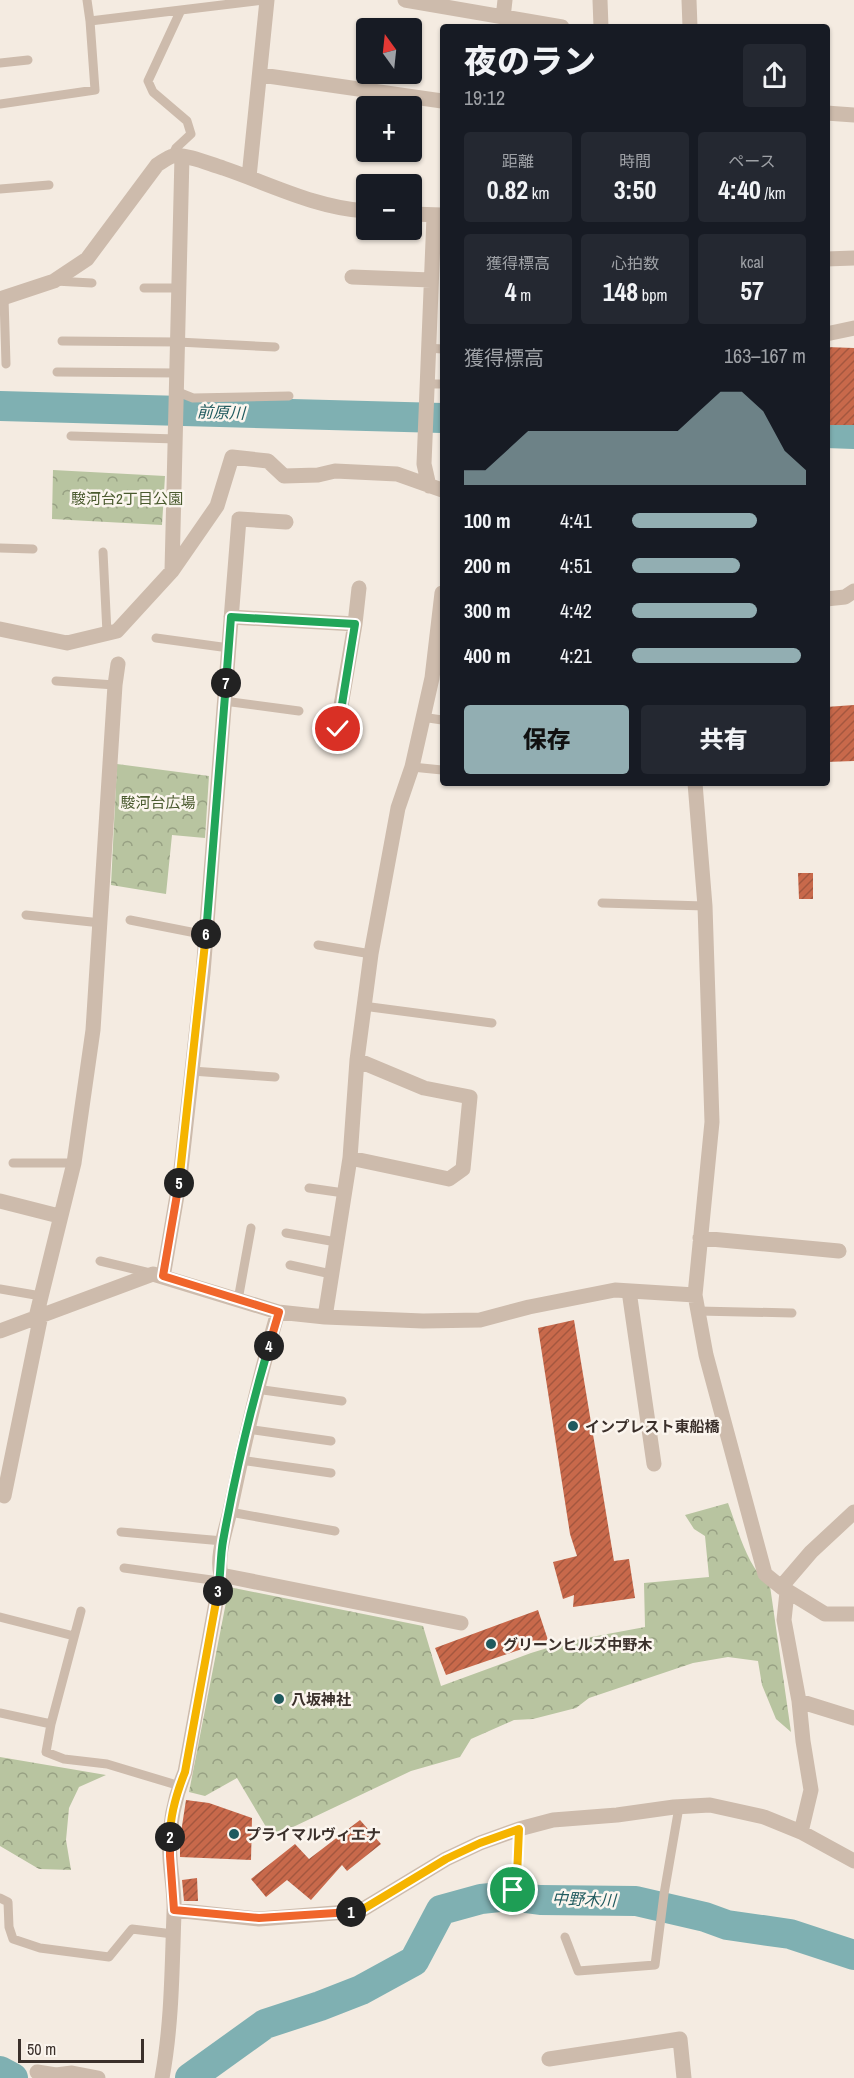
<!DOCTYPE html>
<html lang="ja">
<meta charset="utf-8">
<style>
body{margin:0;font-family:"Archivo Narrow","Noto Sans JP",sans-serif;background:#242831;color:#f1f3f6;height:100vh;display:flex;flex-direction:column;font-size:22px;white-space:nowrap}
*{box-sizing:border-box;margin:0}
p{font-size:20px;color:#9ea1a6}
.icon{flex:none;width:33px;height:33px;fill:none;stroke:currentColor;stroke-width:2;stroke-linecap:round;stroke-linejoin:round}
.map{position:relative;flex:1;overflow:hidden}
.drawer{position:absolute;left:440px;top:24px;width:390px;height:762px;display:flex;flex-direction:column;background:#171b24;border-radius:6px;box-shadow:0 2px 4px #0004}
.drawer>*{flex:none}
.needle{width:39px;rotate:345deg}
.fabs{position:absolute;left:356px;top:18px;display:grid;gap:12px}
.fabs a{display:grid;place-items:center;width:66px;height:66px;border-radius:6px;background:#171b24;box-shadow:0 2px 4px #0004;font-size:30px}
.scale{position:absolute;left:18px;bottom:15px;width:126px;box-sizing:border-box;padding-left:6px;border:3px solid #3b302b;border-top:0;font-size:16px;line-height:21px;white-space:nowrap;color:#3b302b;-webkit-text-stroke:4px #fbf5ee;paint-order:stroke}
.pin{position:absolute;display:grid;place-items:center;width:51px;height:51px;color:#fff;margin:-26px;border:3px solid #fff;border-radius:50%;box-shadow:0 2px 6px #0007}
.km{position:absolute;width:30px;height:30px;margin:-15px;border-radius:50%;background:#222;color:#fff;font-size:16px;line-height:30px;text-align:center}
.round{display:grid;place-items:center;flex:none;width:63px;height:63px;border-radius:6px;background:#242831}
.overview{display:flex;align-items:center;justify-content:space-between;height:102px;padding:0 24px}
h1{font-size:33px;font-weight:800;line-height:45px}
.stats{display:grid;grid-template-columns:repeat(3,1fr);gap:9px;height:102px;padding:6px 24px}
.stats div{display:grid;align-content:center;border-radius:6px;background:#242831;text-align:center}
.stats b{font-size:26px;font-weight:800}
.stats small{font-size:16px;font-weight:400}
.stats p{font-size:16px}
.chart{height:168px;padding:12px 24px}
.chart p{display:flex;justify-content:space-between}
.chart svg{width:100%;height:108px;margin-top:6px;fill:#92aeb2;opacity:.7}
.cta{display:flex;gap:12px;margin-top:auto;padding:12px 24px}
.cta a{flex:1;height:69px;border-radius:6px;background:#92aeb2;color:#111;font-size:24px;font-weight:800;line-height:69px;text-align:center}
.cta a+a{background:#242831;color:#f1f3f6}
ul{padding:0 24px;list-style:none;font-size:20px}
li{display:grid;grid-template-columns:96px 72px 1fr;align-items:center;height:45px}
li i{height:15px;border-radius:8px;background:#92aeb2}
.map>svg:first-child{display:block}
.forest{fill:url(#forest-crowns)}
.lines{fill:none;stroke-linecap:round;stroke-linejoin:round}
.river{stroke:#7fb0b2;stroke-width:30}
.building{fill:url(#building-hatch)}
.lane{stroke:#cdbbac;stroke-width:9}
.street{stroke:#cdbbac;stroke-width:15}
.split-1-casing{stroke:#fff;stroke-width:12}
.split-2-casing{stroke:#fff;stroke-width:12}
.split-3-casing{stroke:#fff;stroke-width:12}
.split-4-casing{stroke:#fff;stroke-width:12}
.split-5-casing{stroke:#fff;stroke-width:12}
.split-6-casing{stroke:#fff;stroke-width:12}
.split-7-casing{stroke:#fff;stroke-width:12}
.split-8-casing{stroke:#fff;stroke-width:12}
.split-1{stroke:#f5b400;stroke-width:8}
.split-2{stroke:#f0652b;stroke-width:8}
.split-3{stroke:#f5b400;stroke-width:8}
.split-4{stroke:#22a559;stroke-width:8}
.split-5{stroke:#f0652b;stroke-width:8}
.split-6{stroke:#f5b400;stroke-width:8}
.split-7{stroke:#22a559;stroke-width:8}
.split-8{stroke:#22a559;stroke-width:8}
.poi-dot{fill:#1f5a5e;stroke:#fbf5ee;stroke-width:2}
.labels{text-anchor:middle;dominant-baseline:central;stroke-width:5;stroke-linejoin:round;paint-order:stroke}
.park-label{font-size:15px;fill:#4a5a2e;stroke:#fbf5ee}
.poi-label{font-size:15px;font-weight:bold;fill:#3b302b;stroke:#fbf5ee;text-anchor:start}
.water-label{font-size:16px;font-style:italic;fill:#1f5a5e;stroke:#fbf5ee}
</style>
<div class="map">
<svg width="854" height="2078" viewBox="0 0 854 2078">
<defs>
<pattern id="forest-crowns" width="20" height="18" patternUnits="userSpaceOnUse" patternTransform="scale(1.5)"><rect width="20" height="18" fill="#b8c4a0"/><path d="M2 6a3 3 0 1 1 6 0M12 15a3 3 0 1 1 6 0" fill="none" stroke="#97a083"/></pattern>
<pattern id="building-hatch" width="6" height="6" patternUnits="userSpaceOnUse" patternTransform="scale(1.5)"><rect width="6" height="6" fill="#c8694b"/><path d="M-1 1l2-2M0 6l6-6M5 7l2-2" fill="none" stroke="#a4573f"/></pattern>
</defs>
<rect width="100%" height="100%" fill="#f4ebe1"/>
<!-- forest -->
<path class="forest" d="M53,470L165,476L162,525L52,519Z
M117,764L209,776L205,838L172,835L166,894L111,885Z
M728,1503C739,1532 746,1565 770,1586L791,1732L776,1719L762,1685L758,1661L728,1657L693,1663L589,1698L576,1708L533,1719L514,1720L471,1739L460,1757L411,1771L272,1837L237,1778L205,1796L189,1792L229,1587L423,1626L441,1686L531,1653L570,1641L645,1627L644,1583L709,1577L705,1536L694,1529L685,1515Z
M0,1757L106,1775L79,1787L69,1808L66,1840L71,1870L39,1869L0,1846Z"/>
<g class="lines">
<!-- river -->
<path class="river" d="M0,406L442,418
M826,433L854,434
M0,2071L13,2078
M190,2078L265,2024L320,2006L361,1990L414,1961L441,1910L481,1899L510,1896L540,1900L636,1901L705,1917L727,1925L790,1934L854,1955"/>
</g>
<!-- building -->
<path class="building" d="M826,347L854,348V425H826Z
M854,705V761L826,762V707Z
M798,873H813V899H799Z
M574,1320L614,1561L629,1559L635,1598L573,1607L574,1595L563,1599L553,1562L577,1556L570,1534L538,1328Z
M538,1610L548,1640L446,1675L435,1648Z
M186,1800L209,1803L252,1818L251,1860L180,1857V1839Z
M360,1820L381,1844L347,1871L342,1865L311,1900L287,1880L266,1897L251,1879L295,1844L309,1859Z
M197,1878L198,1901H184L182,1880Z"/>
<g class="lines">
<!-- lane -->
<path class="lane" d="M90,21L263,0
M0,63L28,60
M0,104L95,90L90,21L87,0
M172,156L176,148L191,134L187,121L153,92L148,81L180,12
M0,189L49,185
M55,281L92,283
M144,288H179
M4,298L6,364
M62,341L178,342L275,347
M428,348L442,349
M57,372L177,373
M427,384H442
M178,392L193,398L289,396
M71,436L177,439
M0,548L33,549
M103,552L107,633
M156,638L229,648
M56,681L115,685
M224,701L299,711
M422,717L442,720
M412,767L442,770
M602,903L705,906
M26,915L101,923
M130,920L206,935
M318,945L371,954
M363,1006L492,1023
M192,1071L275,1077
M13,1163H74
M309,1188L344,1193
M286,1233L336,1242
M100,1261L150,1273
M290,1265L331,1274
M0,1289L41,1296
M238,1300L251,1228
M698,1311L792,1313
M256,1389L342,1401
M247,1429L331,1441
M240,1460L331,1473
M230,1512L335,1531
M121,1532L223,1541
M124,1568L219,1581
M81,1611L51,1724L46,1752L64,1759L107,1764L180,1786
M0,1617L74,1636
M0,1713L51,1724
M0,1898L8,1902L9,1927L13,1939L40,1948L109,1957L132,1929L173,1934
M509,1903L517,1876L519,1829
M565,1937L578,1971L655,1965L664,1894L679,1807"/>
<!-- street -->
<path class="street" d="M405,0L562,27
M600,0L601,27
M689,0L690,27
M502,27L505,0
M261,75L442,101
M826,113L854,115
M249,177L267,0
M411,214L442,215
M826,259L854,258
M352,277L431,280
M0,299L54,281L87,259L157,165C162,162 168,157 173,156C188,154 209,164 223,168C270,184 316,208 366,211
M826,334L854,328
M429,486L424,464L434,216
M172,571L182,156
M826,599L845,597L854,591
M231,617L355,624L337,729
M355,624L359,588
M0,629L67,643L117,631L172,571L217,506L232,457L268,461L284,476L318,475L335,471L397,474L442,490
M695,783L705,906L712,1122L695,1295L706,1355L765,1574L781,1587L825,1614H854
M350,1158L449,1179L463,1169L470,1097L424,1088L357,1060L371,954L398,808L412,767L432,678L442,593
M0,1201L59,1216
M700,1238L839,1251
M163,1277L180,1178L203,973L239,519L286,522
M629,1291L654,1464
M36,1317L74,1163L93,1030L115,685L118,664
M325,1317L350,1158L357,1060
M0,1331L153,1274L278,1312L325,1317L423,1321L480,1320L529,1307L615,1290L695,1295
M4,1496L41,1315
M221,1575L461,1623
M781,1587L811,1552L854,1512
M787,1592L784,1620L799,1701L803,1741L811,1790L801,1832
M799,1701L854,1718
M174,1910L259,1919L360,1911L446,1859L480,1843L519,1829L553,1820L617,1815L674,1807L710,1805L764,1817L801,1832L854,1861
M549,2059L680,2039L684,2078
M37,2072L56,2075L72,2073L98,2078
M162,2078C172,2024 172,1967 174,1913C175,1894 171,1876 170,1858C168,1828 174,1799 185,1772L221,1575C216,1556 226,1530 230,1511C244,1444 259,1378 278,1312"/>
</g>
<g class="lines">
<!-- split-1 casing -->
<g class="split-1-casing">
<path id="split-1" d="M351,1912L360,1911L446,1859L480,1843L519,1829L517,1876L513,1890"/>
</g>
<!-- split-2 casing -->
<g class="split-2-casing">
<path id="split-2" d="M170,1837V1856L174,1910L259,1918L351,1912"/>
</g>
<!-- split-3 casing -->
<g class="split-3-casing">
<path id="split-3" d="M170,1837C170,1815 177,1792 185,1772L218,1591"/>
</g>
<!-- split-4 casing -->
<g class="split-4-casing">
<path id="split-4" d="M218,1591C221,1574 220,1558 223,1541C235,1475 250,1410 269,1346"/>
</g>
<!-- split-5 casing -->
<g class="split-5-casing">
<path id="split-5" d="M179,1183L163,1276L279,1312L269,1346"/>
</g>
<!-- split-6 casing -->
<g class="split-6-casing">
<path id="split-6" d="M179,1183L206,934"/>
</g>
<!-- split-7 casing -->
<g class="split-7-casing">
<path id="split-7" d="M206,934L226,683"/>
</g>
<!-- split-8 casing -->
<g class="split-8-casing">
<path id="split-8" d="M226,683L231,617L355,624L338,729"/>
</g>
<!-- split-1 -->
<use href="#split-1" class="split-1"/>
<!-- split-2 -->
<use href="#split-2" class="split-2"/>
<!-- split-3 -->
<use href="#split-3" class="split-3"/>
<!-- split-4 -->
<use href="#split-4" class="split-4"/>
<!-- split-5 -->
<use href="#split-5" class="split-5"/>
<!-- split-6 -->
<use href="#split-6" class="split-6"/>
<!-- split-7 -->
<use href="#split-7" class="split-7"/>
<!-- split-8 -->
<use href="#split-8" class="split-8"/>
</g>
<!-- markers -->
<g class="poi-dot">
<circle cx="573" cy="1426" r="6"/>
<circle cx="491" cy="1644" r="6"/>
<circle cx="279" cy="1699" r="6"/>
<circle cx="234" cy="1834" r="6"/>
</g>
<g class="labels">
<!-- park labels -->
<g class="park-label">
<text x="127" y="498">駿河台2丁目公園</text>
<text x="158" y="802">駿河台広場</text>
</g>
<!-- poi labels -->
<g class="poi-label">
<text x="585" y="1426">インプレスト東船橋</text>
<text x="503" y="1644">グリーンヒルズ中野木</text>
<text x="291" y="1699">八坂神社</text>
<text x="246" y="1834">プライマルヴィエナ</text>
</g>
<!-- water labels -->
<g class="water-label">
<text transform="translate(221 412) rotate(2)">前原川</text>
<text transform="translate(584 1899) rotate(2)">中野木川</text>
</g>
</g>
</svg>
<div class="fabs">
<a><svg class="needle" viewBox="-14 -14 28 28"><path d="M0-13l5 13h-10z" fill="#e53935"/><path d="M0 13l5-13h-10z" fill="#9ea1a6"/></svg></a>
<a>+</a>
<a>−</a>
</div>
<div class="scale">50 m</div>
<div class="pin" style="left:513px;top:1890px;background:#1e9e55"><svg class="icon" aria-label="arrive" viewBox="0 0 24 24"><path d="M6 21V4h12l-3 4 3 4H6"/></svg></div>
<div class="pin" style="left:338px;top:729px;background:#d93025"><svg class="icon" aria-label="check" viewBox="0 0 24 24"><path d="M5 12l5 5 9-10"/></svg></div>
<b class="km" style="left:351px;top:1912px">1</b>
<b class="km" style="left:170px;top:1837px">2</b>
<b class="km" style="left:218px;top:1591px">3</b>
<b class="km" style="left:269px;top:1346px">4</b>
<b class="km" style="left:179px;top:1183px">5</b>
<b class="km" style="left:206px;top:934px">6</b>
<b class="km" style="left:226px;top:683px">7</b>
<section class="drawer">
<div class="overview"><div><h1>夜のラン</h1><p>19:12</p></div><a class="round"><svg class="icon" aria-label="share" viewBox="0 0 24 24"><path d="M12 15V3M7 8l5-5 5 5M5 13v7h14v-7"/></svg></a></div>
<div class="stats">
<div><p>距離</p><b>0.82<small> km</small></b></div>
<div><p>時間</p><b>3:50</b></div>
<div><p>ペース</p><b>4:40<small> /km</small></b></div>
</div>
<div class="stats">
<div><p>獲得標高</p><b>4<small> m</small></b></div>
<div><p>心拍数</p><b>148<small> bpm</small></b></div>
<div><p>kcal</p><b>57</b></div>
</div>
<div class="chart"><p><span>獲得標高</span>163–167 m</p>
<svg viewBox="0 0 160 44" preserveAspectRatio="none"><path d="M0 44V38L10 38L20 30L30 22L40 22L50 22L60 22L70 22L80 22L90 22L100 22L110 14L120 6L130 6L140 14L150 30L160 38V44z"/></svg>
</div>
<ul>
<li><b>100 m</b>4:41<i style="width:72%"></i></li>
<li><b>200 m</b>4:51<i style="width:62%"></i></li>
<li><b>300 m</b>4:42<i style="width:72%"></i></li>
<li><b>400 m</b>4:21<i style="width:97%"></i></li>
</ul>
<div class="cta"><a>保存</a><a>共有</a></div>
</section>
</div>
